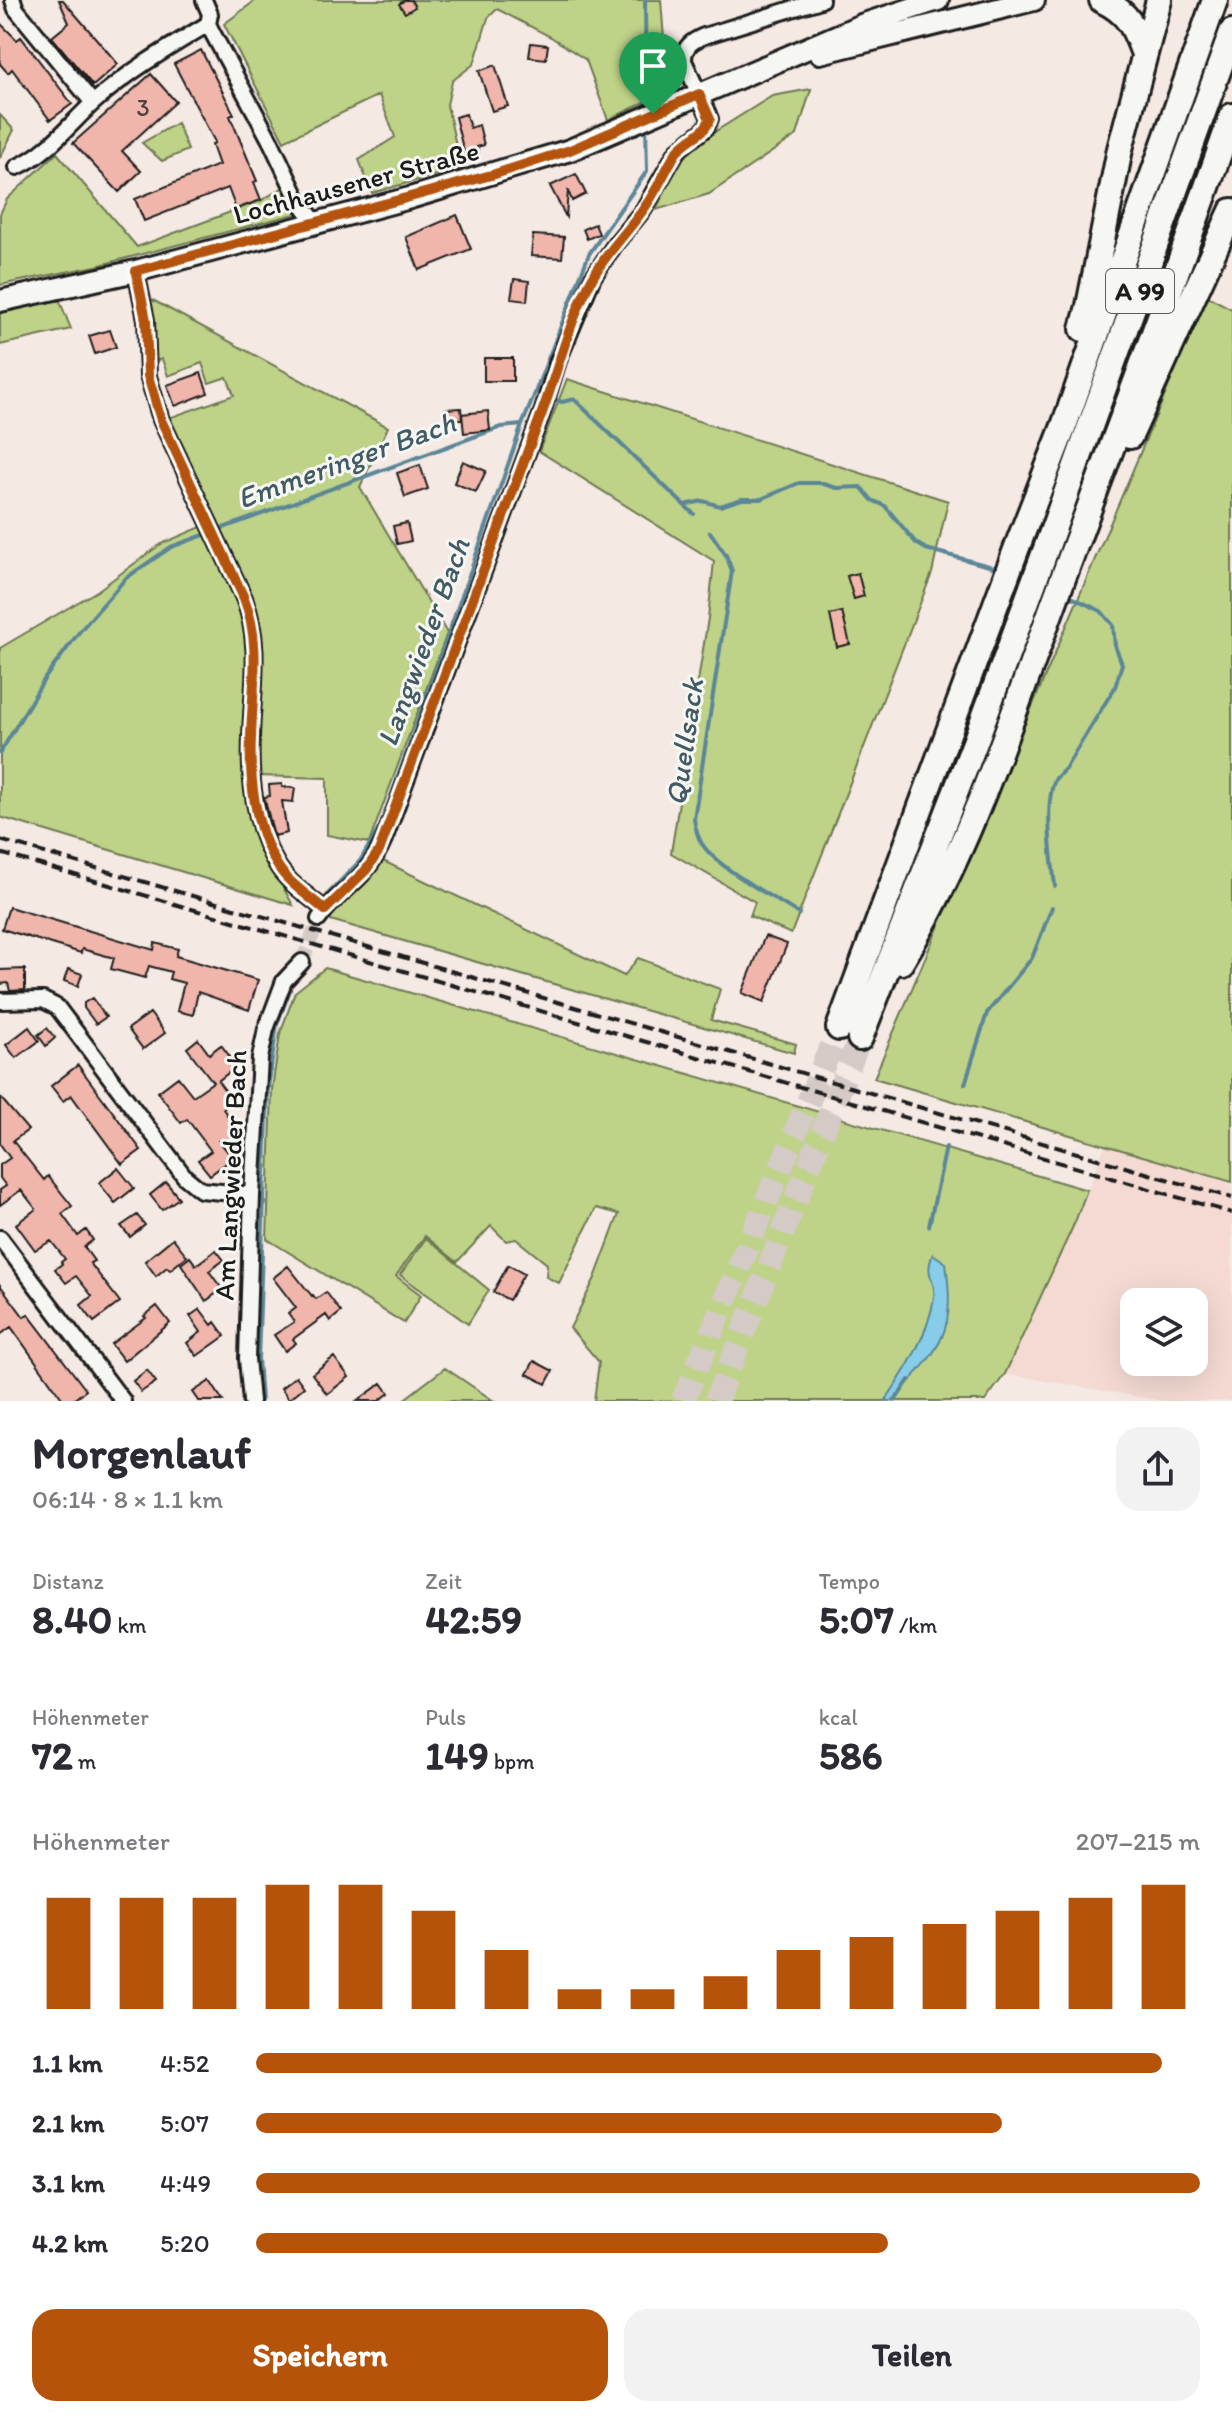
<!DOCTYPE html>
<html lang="de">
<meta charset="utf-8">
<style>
body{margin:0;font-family:Itim,sans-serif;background:#f2f2f3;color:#2b2b33;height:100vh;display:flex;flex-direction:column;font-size:30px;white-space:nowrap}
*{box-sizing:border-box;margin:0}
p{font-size:26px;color:#7c7c81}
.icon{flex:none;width:44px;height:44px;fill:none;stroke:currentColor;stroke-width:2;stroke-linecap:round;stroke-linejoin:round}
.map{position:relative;height:1401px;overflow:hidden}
.details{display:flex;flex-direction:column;background:#fff;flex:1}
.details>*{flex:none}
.controls{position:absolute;left:1120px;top:1288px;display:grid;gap:16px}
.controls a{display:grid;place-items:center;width:88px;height:88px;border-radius:16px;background:#fff;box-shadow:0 8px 32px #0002;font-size:40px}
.pin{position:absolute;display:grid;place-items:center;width:68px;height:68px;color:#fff;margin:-82px -34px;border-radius:50% 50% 50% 0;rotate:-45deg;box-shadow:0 0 8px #0007}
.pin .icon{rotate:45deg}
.round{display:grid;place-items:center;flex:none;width:84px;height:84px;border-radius:24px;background:#f2f2f3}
.summary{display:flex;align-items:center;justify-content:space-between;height:136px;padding:0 32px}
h1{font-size:44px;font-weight:700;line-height:60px}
.stats{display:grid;grid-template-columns:repeat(3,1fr);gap:12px;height:136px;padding:8px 32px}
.stats div{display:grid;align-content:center}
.stats b{font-size:40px;font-weight:700}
.stats small{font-size:22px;font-weight:400}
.stats p{font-size:22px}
.chart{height:224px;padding:16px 32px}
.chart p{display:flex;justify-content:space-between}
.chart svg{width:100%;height:144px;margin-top:8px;stroke:#b45309;stroke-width:6}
.primary-button{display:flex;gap:16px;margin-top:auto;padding:16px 32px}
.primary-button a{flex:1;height:92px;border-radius:24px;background:#b45309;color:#fff;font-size:32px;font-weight:700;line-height:92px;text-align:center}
.primary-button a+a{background:#f2f2f3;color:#2b2b33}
ul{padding:0 32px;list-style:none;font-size:26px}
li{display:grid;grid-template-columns:128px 96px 1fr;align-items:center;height:60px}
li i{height:20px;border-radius:10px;background:#b45309}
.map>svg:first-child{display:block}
.built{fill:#f4dad3;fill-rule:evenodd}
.green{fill:#bed388;stroke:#6d7852;stroke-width:2}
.water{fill:#87cde9;stroke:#5c8697;stroke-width:2}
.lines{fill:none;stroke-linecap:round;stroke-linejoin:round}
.stream{stroke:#5c8697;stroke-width:4}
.building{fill:#f1b6ab;stroke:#1c1c1c;stroke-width:2}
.minor-tunnel{stroke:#d4cac6;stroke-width:14;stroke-dasharray:14 7;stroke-linecap:butt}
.motorway-tunnel{stroke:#d4cac6;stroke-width:24;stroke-dasharray:24 12;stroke-linecap:butt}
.minor-casing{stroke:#1c1c1c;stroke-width:20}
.secondary-casing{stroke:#1c1c1c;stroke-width:26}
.motorway-casing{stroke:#1c1c1c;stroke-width:30}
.minor{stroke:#f6f6f2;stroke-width:14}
.secondary{stroke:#f6f6f2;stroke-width:20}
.motorway{stroke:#f6f6f2;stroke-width:24}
.rail{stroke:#1c1c1c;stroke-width:4;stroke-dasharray:12 6;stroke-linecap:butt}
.route-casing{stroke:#fff;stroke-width:16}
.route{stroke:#b45309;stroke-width:10}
.labels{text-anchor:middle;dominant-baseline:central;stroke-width:6;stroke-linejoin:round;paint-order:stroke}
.number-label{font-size:24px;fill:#514240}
.shield{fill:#f6f6f2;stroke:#5d5d5c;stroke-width:2}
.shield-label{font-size:26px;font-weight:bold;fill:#1c1c1c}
.street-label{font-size:28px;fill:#1c1c1c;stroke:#f6f6f2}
.water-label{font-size:30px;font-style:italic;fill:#415a64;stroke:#f6f6f2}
</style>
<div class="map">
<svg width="1232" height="1401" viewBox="0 0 1232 1401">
<rect width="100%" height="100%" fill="#f5e9e4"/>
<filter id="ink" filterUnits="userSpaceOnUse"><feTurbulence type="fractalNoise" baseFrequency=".0125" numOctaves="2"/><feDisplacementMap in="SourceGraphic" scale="16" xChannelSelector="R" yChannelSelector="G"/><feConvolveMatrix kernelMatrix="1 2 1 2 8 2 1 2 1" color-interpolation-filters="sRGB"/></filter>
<g filter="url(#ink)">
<!-- built -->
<path class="built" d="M1105,1145L1232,1182V1401H1163L1005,1374L1075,1222ZM1134,1302H1194V1362H1134Z"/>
<!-- green -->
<path class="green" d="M256,0H661L668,91L608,120L586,60L551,37L497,9L488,18L474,64L452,81L447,105L461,168L372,193L359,160L395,137L379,95L284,141L224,24Z
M811,89L797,135L709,194L656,210L677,165L689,148L772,96Z
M0,115L14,130L0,158Z
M177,123L188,150L162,161L142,143Z
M57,153L137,247L260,201L289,184L303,212L96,266L0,285V214L7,199Z
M1207,296L1232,309V1182L874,1078Z
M147,297L388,427L360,487L447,633L369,843L327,835V778L257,776L259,651L163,420L234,395L227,377L209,383L202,363L168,376L162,359L153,362Z
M59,299L71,329L0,345V309Z
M567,379L948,501L932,573L791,934L750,916L755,902L671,853L708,618L714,561L539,451Z
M208,524L252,637L247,730L276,875L293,905L0,817V648L97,591L161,544Z
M381,860L624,976L638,958L720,989L711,1020L796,1044L794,1053L327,919L329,912C350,896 369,884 381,860Z
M325,968L1087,1190L1075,1222L1005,1374L985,1401H594L599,1362L570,1328L595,1278L619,1214L596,1208L559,1283L546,1277L547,1264L516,1239L506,1241L491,1226L457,1262L425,1236L396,1276L421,1295L404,1323L267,1239L272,1089L280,1034L295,992Z
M426,1238L489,1290L468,1324L400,1275Z
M445,1368L494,1401H402Z"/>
<!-- water -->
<path class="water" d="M933,1254L946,1263C949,1287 952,1314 942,1337C932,1360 908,1382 892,1401H885C906,1370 929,1334 934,1297C937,1280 923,1277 933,1254Z"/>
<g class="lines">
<!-- stream -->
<path class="stream" d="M645,0L646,111
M543,395L536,390L589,254L647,171L646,124
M551,398L562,402L574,399L684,505L703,501L720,506L742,499H761L799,483H820L837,488L861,487L872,500L885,506L916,543L926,549L1000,569
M684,505L694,514
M710,532L726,555L732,571L694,819C696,830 698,840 705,848C722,870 774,898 799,914
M0,753L45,678L80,631L126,578L171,547L501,427L522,425
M1055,886C1052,860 1043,801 1056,778C1059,775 1062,772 1065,769L1115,687L1122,664L1115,646L1113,625L1101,611L1065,594
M328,894L360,861L381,825L522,425L536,391
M965,1084L987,1013L1032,958L1052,907
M929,1226L946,1147
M261,1401L258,1359L268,1088L277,1024L290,990
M895,1401L909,1380"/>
</g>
<!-- building -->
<path class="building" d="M59,0H63L118,64L93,86L52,37L69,23Z
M405,0H411L415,7L405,13L399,4Z
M0,23L17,40L21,37L72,104L50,120L12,69L8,73L0,64Z
M531,43L548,45L546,59L529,57Z
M201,50L234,114L230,116L257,181L254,182L261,200L236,209L228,188L144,221L135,199L219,165L212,145L215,142L174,64Z
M495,65L508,106L492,111L479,71Z
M151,74L176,102L122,151L141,171L119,192L73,143Z
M466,114L470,128L479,125L484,145L477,147L479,153L465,156L455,117Z
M576,174L586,194L572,201L568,190L566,217L550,186Z
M457,215L471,249L419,270L406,237Z
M595,224L599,234L587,239L583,229Z
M533,235L564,237L562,258L531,256Z
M514,279L529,281L527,301L511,299Z
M110,330L116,347L95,354L89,336Z
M484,358H513V381H484Z
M201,373L208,393L175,406L167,385Z
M461,408L462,419H446L445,409Z
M488,411L490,430L464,433L462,414Z
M463,461L486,471L476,492L454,483Z
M420,465L428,489L405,497L397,473Z
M407,523L411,541L397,544L393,526Z
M858,573L864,596L854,599L847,576Z
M842,612L850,644L837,647L830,615Z
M282,784V787L295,788L293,802L282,801L287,833L274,836L264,797L270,796L269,785Z
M9,907L154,950L155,943L178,949L176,956L258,980L249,1010L198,992L193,1015L177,1011L184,983L169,979L171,972L149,966L145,978L111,969L114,958L82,949L81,953L2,929Z
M765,936L787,944L764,1002L742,993Z
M25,969V990L10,991L8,983L0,984V970Z
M68,969L82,974L78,986L64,981Z
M92,998L106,1017L96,1024L84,1008V1003Z
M150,1013L165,1033L143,1049L128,1029Z
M29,1027L39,1041L16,1058L6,1045Z
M47,1028L55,1038L46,1046L38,1035Z
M198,1039L209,1054L221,1045L237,1066L218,1081L233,1101L223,1109L233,1123V1141H219L233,1158L210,1175L198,1160L211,1151L187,1119L181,1123L158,1092L178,1077L193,1096L213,1082L187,1048Z
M78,1065L141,1150L122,1164L71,1095L63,1101L51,1086Z
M0,1097L28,1130L13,1141L44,1180L48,1176L72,1206L62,1214L78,1236L86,1230L93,1240L84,1247L94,1261L90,1263L120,1302L94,1322L81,1305L92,1296L76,1276L66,1283L55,1269L62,1264L61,1262L65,1259L51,1241L35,1250L16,1224L36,1209L21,1190L0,1205V1190L6,1186L0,1178V1165L10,1158L0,1144Z
M118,1168L134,1188L115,1203L99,1183Z
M166,1182L179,1198L162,1210L150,1195Z
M137,1215L145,1225L130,1237L121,1226Z
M173,1238L187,1256L170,1270L167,1267L156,1276L145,1261Z
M216,1250L224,1260L209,1271L222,1289L206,1301L181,1264L190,1257L196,1265Z
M508,1265L524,1274L509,1300L493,1292Z
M288,1266L312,1296L313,1295L316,1299L326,1292L341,1312L330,1321L326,1315L293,1339L296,1343L285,1351L274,1335L294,1322L288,1314L296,1308L273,1278Z
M0,1285L24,1317L28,1314L86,1390L72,1401H64L11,1327L0,1335Z
M157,1306L170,1323L124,1361L111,1344L146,1318L144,1316Z
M200,1309L212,1325L215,1322L225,1336L197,1356L187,1343L201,1332L190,1316Z
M334,1357L349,1377L327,1394L312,1374Z
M534,1361L553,1371L546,1384L527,1374Z
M147,1370L156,1382L141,1392L133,1381Z
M296,1376L304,1387L289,1399L281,1388Z
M210,1381L223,1401H199L193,1392Z
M382,1383L389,1393L379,1401H357Z"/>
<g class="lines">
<!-- minor-tunnel -->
<path class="minor-tunnel" d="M302,962L319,919"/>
<!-- motorway-tunnel -->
<path class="motorway-tunnel" d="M683,1401L839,1028
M716,1401L860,1038"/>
<!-- minor casing -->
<g class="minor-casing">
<path id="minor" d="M13,0L16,9L93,103
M204,0L210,14L208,24L212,32L271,142L298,199L316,223
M17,167C48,153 69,125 94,102C129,71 168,48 208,24
M136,271L146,320L148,376L161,420L244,598C262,644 252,690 251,738C249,778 255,828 276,863C286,882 309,896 325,910
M319,919C330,900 351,888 365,871C374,861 380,849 385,837L543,410L558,361L593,277L616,243L644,209L677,151L706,128L710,119L708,114L684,61C683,47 692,41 704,36L821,0
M0,1001L43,1000L57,1007L185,1177L201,1190L252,1195
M0,1238L123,1401
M251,1401L247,1359L252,1195L260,1058L266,1029L284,981L302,962"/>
</g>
<!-- secondary casing -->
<g class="secondary-casing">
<path id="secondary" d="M820,53L1034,0
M0,301L136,271L410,198L570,150L864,24L938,0"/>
</g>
<!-- motorway casing -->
<g class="motorway-casing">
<path id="motorway" d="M1102,0C1129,13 1134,27 1144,54
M1083,329L1089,306L1120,149L1159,0
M1130,436L1232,211
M901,962C970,850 1013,713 1059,589C1117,432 1177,275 1232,116
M839,1028L1020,539L1064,426L1215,0
M860,1038L974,745L1046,549L1232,32"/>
</g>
<!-- minor -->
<use href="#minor" class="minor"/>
<!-- secondary -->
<use href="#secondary" class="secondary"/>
<!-- motorway -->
<use href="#motorway" class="motorway"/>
<!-- rail -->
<path class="rail" d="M0,840L1232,1198
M0,853L1232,1213"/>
</g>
</g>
<g class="lines" filter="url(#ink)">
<!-- route casing -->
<g class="route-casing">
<path id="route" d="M699,94L710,119C705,135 685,139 676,153C665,171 657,190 645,207C629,231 607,251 593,277C570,318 559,366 543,410L379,851L366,870L325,910C309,896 286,882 276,863C255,828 249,778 251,738C252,690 262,644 244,598L161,420L148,376L146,320L136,271L495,174L570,150Z"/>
</g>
<!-- route -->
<use href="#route" class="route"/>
</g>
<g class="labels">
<!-- number labels -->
<g class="number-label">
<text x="143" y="107">3</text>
</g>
<!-- shield labels -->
<rect class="shield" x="1106" y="269" width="68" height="44" rx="6"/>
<g class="shield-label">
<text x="1140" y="291">A 99</text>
</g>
<!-- street labels -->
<g class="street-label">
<text transform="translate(356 182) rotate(-15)">Lochhausener Straße</text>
<text transform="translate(230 1175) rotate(-87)">Am Langwieder Bach</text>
</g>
<!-- water labels -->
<g class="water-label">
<text transform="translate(346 460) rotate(-20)">Emmeringer Bach</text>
<text transform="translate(423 642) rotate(-70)">Langwieder Bach</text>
<text transform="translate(684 742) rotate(-82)">Quellsack</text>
</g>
</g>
</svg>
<div class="controls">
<a><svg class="icon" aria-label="layers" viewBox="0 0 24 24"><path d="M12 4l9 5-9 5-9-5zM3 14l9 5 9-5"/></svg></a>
</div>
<div class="pin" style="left:653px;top:114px;background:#1e9e55"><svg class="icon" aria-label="arrive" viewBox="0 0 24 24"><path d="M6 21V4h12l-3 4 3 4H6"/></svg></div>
</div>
<section class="details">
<div class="summary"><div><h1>Morgenlauf</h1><p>06:14 · 8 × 1.1 km</p></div><a class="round"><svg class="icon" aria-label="share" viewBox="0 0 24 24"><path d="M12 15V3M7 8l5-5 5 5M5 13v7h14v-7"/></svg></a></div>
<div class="stats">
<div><p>Distanz</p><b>8.40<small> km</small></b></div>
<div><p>Zeit</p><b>42:59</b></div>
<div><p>Tempo</p><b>5:07<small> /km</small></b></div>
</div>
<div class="stats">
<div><p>Höhenmeter</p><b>72<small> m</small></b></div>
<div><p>Puls</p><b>149<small> bpm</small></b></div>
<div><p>kcal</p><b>586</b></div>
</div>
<div class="chart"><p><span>Höhenmeter</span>207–215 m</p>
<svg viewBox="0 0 160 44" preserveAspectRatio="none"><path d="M5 44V10M15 44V10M25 44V10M35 44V6M45 44V6M55 44V14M65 44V26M75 44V38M85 44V38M95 44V34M105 44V26M115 44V22M125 44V18M135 44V14M145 44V10M155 44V6"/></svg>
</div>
<ul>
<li><b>1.1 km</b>4:52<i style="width:96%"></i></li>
<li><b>2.1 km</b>5:07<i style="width:79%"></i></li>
<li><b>3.1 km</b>4:49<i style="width:100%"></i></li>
<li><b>4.2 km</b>5:20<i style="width:67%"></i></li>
</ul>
<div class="primary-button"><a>Speichern</a><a>Teilen</a></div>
</section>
